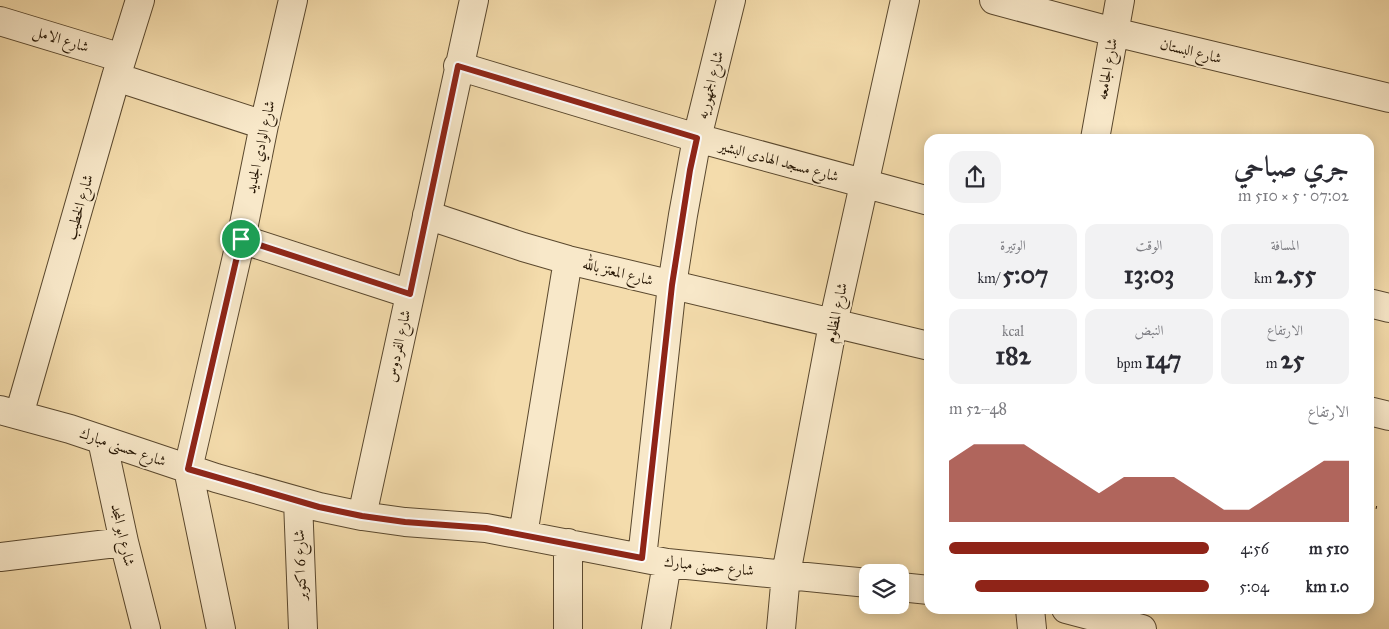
<!DOCTYPE html>
<html lang="ar">
<meta charset="utf-8">
<style>
body{margin:0;font-family:"IM FELL Great Primer",Amiri,serif;background:#f2f2f3;color:#2b2b33;direction:rtl;height:100vh;display:flex;flex-direction:column;font-size:19px;white-space:nowrap}
*{box-sizing:border-box;margin:0}
p{font-size:16px;color:#7c7c81}
.icon{flex:none;width:28px;height:28px;fill:none;stroke:currentColor;stroke-width:2;stroke-linecap:round;stroke-linejoin:round}
.map{position:relative;flex:1;overflow:hidden;direction:ltr}
.drawer{position:absolute;left:924px;top:134px;width:450px;height:480px;display:flex;flex-direction:column;background:#fff;border-radius:15px;box-shadow:0 2px 12px #0003;direction:rtl}
.drawer>*{flex:none}
.buttons{position:absolute;left:859px;top:564px;display:grid;gap:10px}
.buttons a{display:grid;place-items:center;width:50px;height:50px;border-radius:10px;background:#fff;box-shadow:0 2px 12px #0003;font-size:25px}
.pin{position:absolute;display:grid;place-items:center;width:42px;height:42px;color:#fff;margin:-21px;border:2px solid #fff;border-radius:50%;box-shadow:0 1px 5px #0007}
.round{display:grid;place-items:center;flex:none;width:52px;height:52px;border-radius:15px;background:#f2f2f3}
.head{display:flex;align-items:center;justify-content:space-between;height:85px;padding:0 25px}
h1{font-size:28px;font-weight:700;line-height:38px}
.metrics{display:grid;grid-template-columns:repeat(3,1fr);gap:8px;height:85px;padding:5px 25px}
.metrics div{display:grid;align-content:center;border-radius:12px;background:#f2f2f3;text-align:center}
.metrics b{font-size:25px;font-weight:700}
.metrics small{font-size:14px;font-weight:400}
.metrics p{font-size:14px}
.chart{height:140px;padding:10px 25px}
.chart p{display:flex;justify-content:space-between}
.chart svg{width:100%;height:90px;margin-top:5px;fill:#8f2418;opacity:.7}
ul{padding:0 25px;list-style:none;font-size:16px}
li{display:grid;grid-template-columns:80px 60px 1fr;align-items:center;height:38px}
li i{height:12px;border-radius:6px;background:#8f2418}
.map>svg:first-child{display:block}
.lines{fill:none;stroke-linecap:round;stroke-linejoin:round}
.minor-casing{stroke:#5a482e;stroke-width:30}
.path{stroke:#261604;stroke-width:3;stroke-dasharray:1 2.5;stroke-linecap:butt}
.minor{stroke:#f8e8c9;stroke-width:28}
.route-casing{stroke:#fff;stroke-width:10}
.route{stroke:#8f2418;stroke-width:6}
.labels{text-anchor:middle;dominant-baseline:central;stroke-width:4;stroke-linejoin:round;paint-order:stroke}
.street-label{font-size:15px;fill:#261604;stroke:#f8e8c9}
</style>
<div class="map">
<svg width="1389" height="629" viewBox="0 0 1389 629">
<rect width="100%" height="100%" fill="#f4dcac"/>
<filter id="stains"><feTurbulence type="fractalNoise" baseFrequency=".004" numOctaves="4"/><feColorMatrix values="0 0 0 0 .2 0 0 0 0 .09 0 0 0 0 .02 0 0 0 .5 -.17"/></filter>
<radialGradient id="worn" r=".72"><stop offset=".6" stop-color="#630" stop-opacity="0"/><stop offset="1" stop-color="#630" stop-opacity=".3"/></radialGradient>
<g class="lines">
<!-- minor casing -->
<g class="minor-casing">
<path id="minor" d="M994,0L1114,32L1389,98
M0,21L122,58
M458,66L697,138L929,201
M116,77L264,125
M1095,139L1120,0
M427,215L523,247L568,260L929,346
M241,239L410,294
M1369,303L1389,308
M0,410L70,429L216,478L319,507L362,516L405,522L486,528L667,563L868,583
M1369,411L1389,416
M19,415L116,77L140,0
M102,440L124,542L146,629
M298,501L303,629
M362,516L474,0
M523,535L568,260
M568,543V629
M0,557L124,542
M642,558L672,285L683,215L697,138L731,0
M900,587L929,590
M1030,609L1032,629
M1066,609L1142,629
M221,629L188,469L241,239L264,125L293,0
M656,629L667,563
M781,629L786,574L833,324L905,0"/>
</g>
<!-- path -->
<path class="path" d="M1369,506L1379,508"/>
<!-- minor -->
<use href="#minor" class="minor"/>
</g>
<g class="lines">
<!-- route casing -->
<g class="route-casing">
<path id="route" d="M458,66L697,138L690,170L672,285L642,558L486,528L405,522L362,516L319,507L188,469L241,239L410,294Z"/>
</g>
<!-- route -->
<use href="#route" class="route"/>
</g>
<g class="labels">
<!-- street labels -->
<g class="street-label">
<text transform="translate(61 39) rotate(17)">شارع الامل</text>
<text transform="translate(1191 51) rotate(14)">شارع البستان</text>
<text transform="translate(1107 69) rotate(-80)">شارع الجامعه</text>
<text transform="translate(710 85) rotate(-76)">شارع الجمهوريه</text>
<text transform="translate(260 147) rotate(-78)">شارع الوادي الجديد</text>
<text transform="translate(779 161) rotate(15)">شارع مسجد الهادى البشير</text>
<text transform="translate(79 207) rotate(-74)">شارع الخطيب</text>
<text transform="translate(618 272) rotate(14)">شارع المعتز بالله</text>
<text transform="translate(836 313) rotate(-78)">شارع المظلوم</text>
<text transform="translate(398 346) rotate(-78)">شارع الفردوس</text>
<text transform="translate(123 447) rotate(19)">شارع حسنى مبارك</text>
<text transform="translate(123 535) rotate(77)">شارع ابو المجد</text>
<text transform="translate(300 565) rotate(-92)">شارع 6 اكتوبر</text>
<text transform="translate(709 566) rotate(6)">شارع حسنى مبارك</text>
</g>
</g>
<rect width="100%" height="100%" filter="url(#stains)"/>
<rect width="100%" height="100%" fill="url(#worn)"/>
</svg>
<div class="buttons">
<a><svg class="icon" aria-label="layers" viewBox="0 0 24 24"><path d="M12 4l9 5-9 5-9-5zM3 14l9 5 9-5"/></svg></a>
</div>
<div class="pin" style="left:241px;top:239px;background:#1e9e55"><svg class="icon" aria-label="arrive" viewBox="0 0 24 24"><path d="M6 21V4h12l-3 4 3 4H6"/></svg></div>
<section class="drawer">
<div class="head"><div><h1>جري صباحي</h1><p>07:02 · 5 × 510 m</p></div><a class="round"><svg class="icon" aria-label="share" viewBox="0 0 24 24"><path d="M12 15V3M7 8l5-5 5 5M5 13v7h14v-7"/></svg></a></div>
<div class="metrics">
<div><p>المسافة</p><b>2.55<small> km</small></b></div>
<div><p>الوقت</p><b>13:03</b></div>
<div><p>الوتيرة</p><b>5:07<small> /km</small></b></div>
</div>
<div class="metrics">
<div><p>الارتفاع</p><b>25<small> m</small></b></div>
<div><p>النبض</p><b>147<small> bpm</small></b></div>
<div><p>kcal</p><b>182</b></div>
</div>
<div class="chart"><p><span>الارتفاع</span>48–52 m</p>
<svg viewBox="0 0 160 44" preserveAspectRatio="none"><path d="M0 44V14L10 6L20 6L30 6L40 14L50 22L60 30L70 22L80 22L90 22L100 30L110 38L120 38L130 30L140 22L150 14L160 14V44z"/></svg>
</div>
<ul>
<li><b>510 m</b>4:56<i style="width:100%"></i></li>
<li><b>1.0 km</b>5:04<i style="width:90%"></i></li>
</ul>
</section>
</div>
